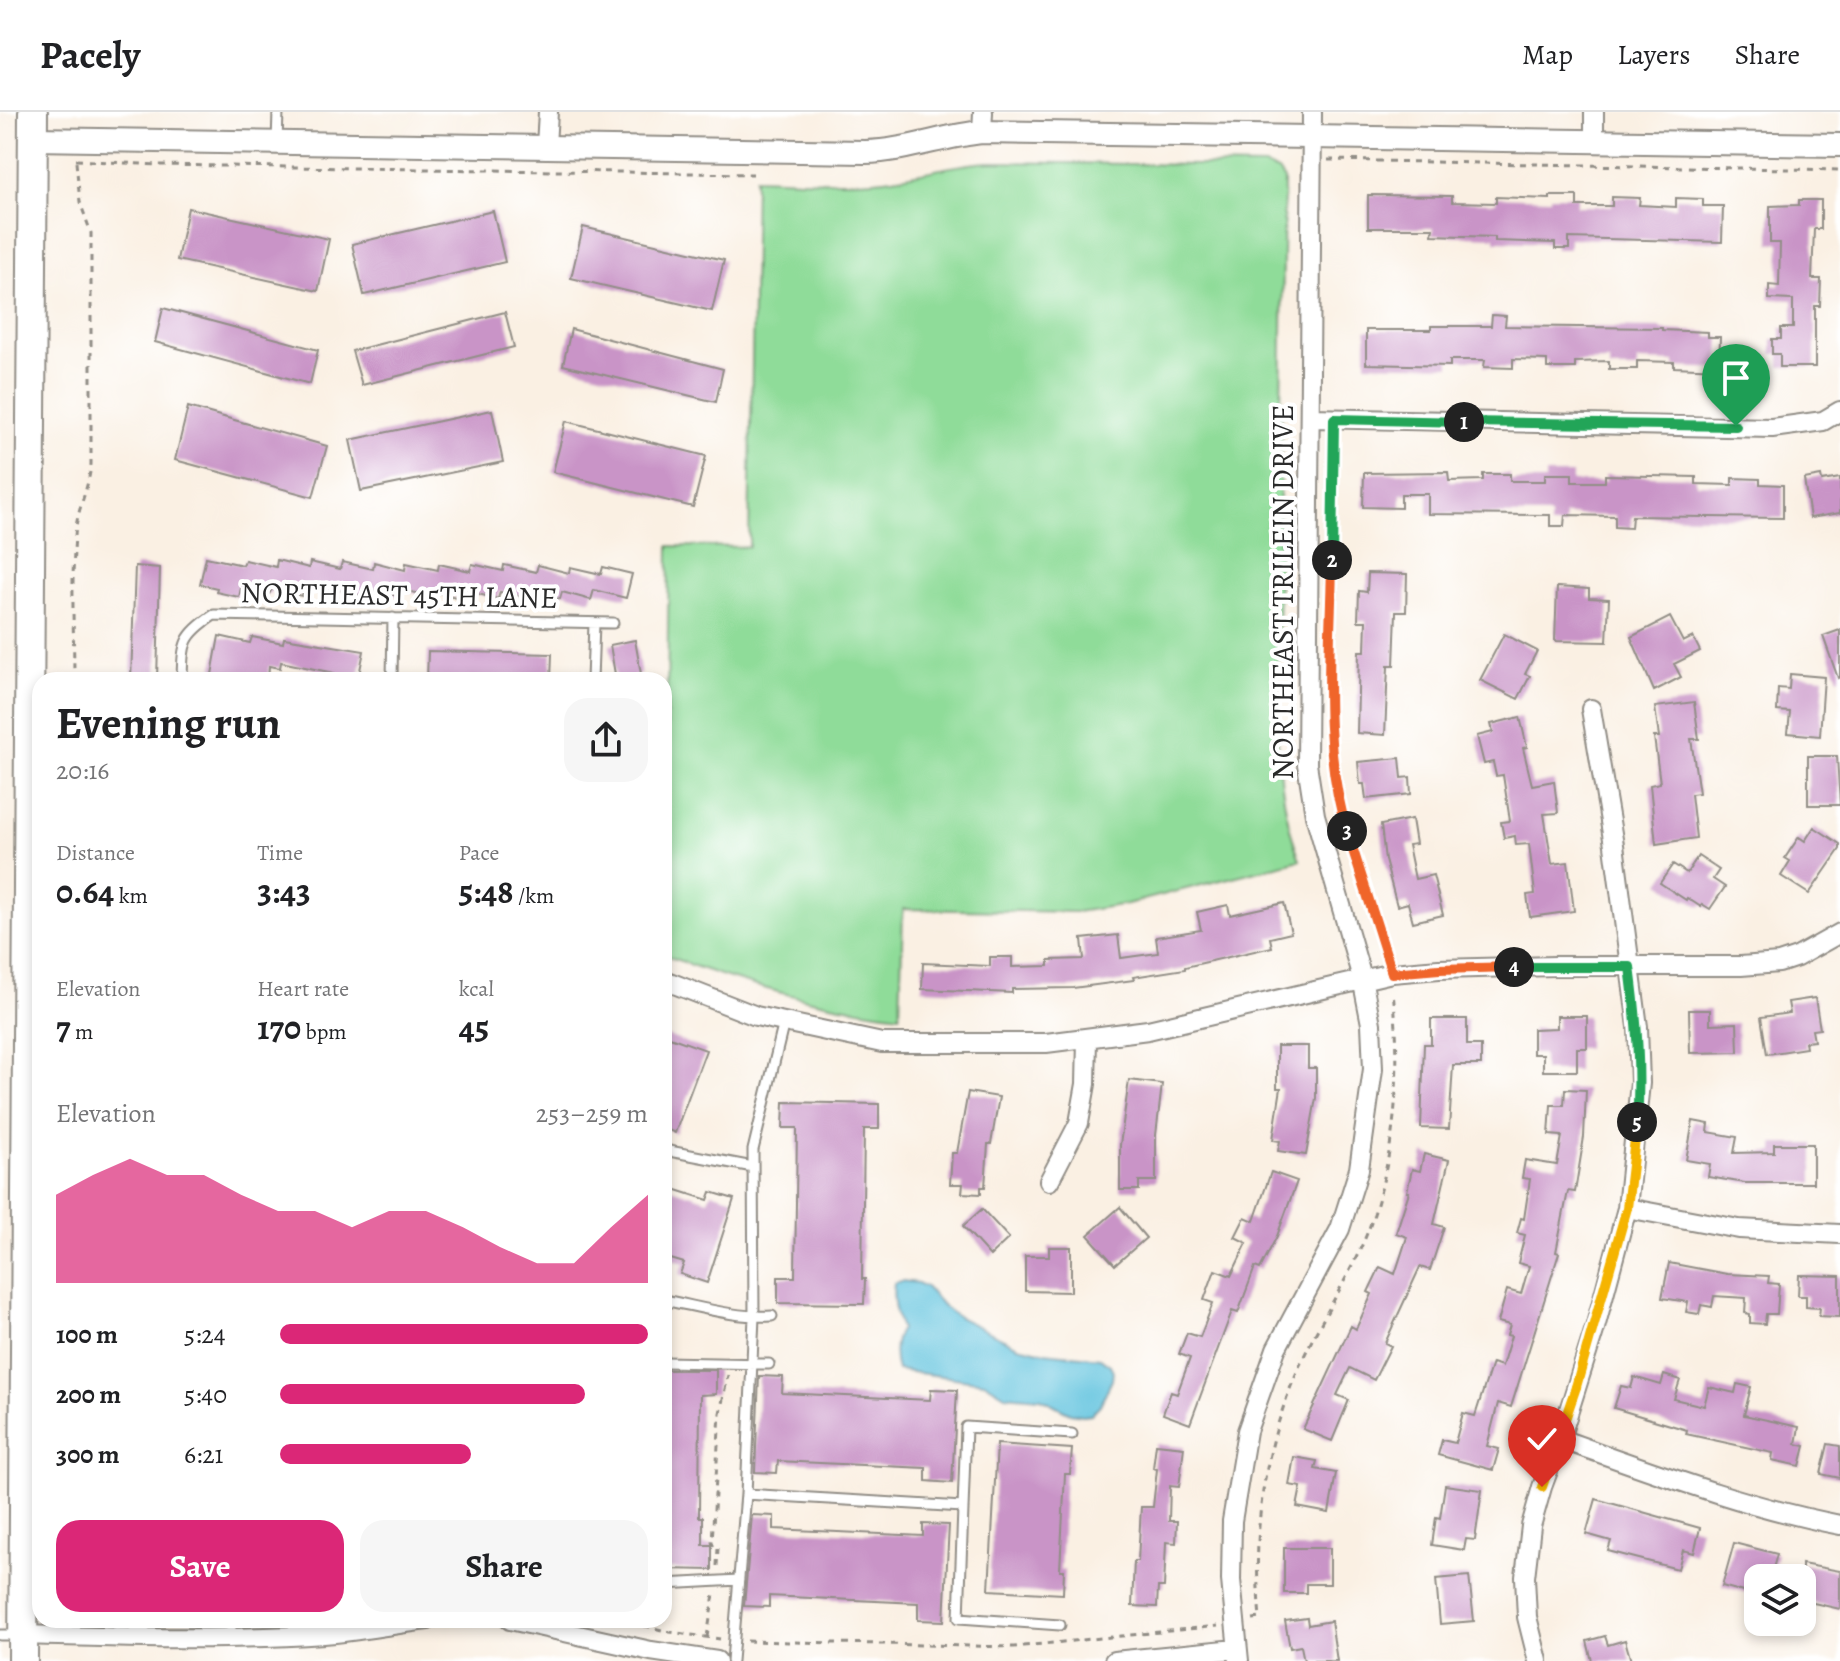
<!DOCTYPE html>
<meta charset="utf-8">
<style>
body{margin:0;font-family:Alegreya,serif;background:#f6f6f6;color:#202124;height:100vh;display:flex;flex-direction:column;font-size:30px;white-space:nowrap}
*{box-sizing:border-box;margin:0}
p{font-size:26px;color:#757577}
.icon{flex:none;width:44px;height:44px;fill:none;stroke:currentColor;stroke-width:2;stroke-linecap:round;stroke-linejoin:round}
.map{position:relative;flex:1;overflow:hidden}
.side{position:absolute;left:32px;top:560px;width:640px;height:956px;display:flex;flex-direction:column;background:#fff;border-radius:24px;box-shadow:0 4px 12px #0003}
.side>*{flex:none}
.fabs{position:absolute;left:1744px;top:1452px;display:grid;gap:16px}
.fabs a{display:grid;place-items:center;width:72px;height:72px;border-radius:16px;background:#fff;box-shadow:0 4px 12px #0003;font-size:40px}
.pin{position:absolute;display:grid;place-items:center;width:68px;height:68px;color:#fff;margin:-82px -34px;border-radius:50% 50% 50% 0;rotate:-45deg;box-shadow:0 0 8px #0007}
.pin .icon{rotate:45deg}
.km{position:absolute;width:40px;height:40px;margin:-20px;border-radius:50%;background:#222;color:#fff;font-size:22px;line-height:40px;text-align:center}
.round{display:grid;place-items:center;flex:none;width:84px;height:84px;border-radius:24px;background:#f6f6f6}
.overview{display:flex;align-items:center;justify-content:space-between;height:136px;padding:0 24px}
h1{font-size:44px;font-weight:600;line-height:60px}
.stats{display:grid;grid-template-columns:repeat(3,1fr);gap:12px;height:136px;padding:8px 24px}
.stats div{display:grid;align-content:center}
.stats b{font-size:34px;font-weight:600}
.stats small{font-size:22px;font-weight:400}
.stats p{font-size:22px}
.chart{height:224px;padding:16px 24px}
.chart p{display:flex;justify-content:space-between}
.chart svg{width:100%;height:144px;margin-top:8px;fill:#db2777;opacity:.7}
.cta{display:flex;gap:16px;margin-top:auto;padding:16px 24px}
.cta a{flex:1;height:92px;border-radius:24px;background:#db2777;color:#fff;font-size:32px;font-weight:600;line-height:92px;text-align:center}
.cta a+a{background:#f6f6f6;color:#202124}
ul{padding:0 24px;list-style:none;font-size:26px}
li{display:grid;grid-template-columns:128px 96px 1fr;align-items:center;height:60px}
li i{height:20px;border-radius:10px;background:#db2777}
header{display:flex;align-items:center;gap:48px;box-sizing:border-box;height:112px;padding:0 40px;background:#fff;border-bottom:2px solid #e0e0e0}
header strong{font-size:38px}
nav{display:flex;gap:44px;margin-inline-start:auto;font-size:28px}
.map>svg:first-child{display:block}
.green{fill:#8fdc99;stroke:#5d8462;stroke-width:2}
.water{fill:#60c3de;stroke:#467784;stroke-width:2}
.building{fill:#c994c7}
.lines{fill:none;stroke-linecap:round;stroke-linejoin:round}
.service-casing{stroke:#928e87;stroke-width:13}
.minor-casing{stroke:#928e87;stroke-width:22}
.tertiary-casing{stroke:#928e87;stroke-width:26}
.primary-casing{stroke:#928e87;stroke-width:32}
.path{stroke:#928e87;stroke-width:3;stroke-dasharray:6 6;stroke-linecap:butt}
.service{stroke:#fff;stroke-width:9}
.minor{stroke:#fff;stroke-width:18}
.tertiary{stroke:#fff;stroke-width:22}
.primary{stroke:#fff;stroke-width:28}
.split-1-casing{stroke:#fff;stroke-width:16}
.split-2-casing{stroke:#fff;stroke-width:16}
.split-3-casing{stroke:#fff;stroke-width:16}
.split-4-casing{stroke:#fff;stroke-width:16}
.split-5-casing{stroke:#fff;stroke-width:16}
.split-6-casing{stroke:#fff;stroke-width:16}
.split-7-casing{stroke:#fff;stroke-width:16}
.split-1{stroke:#22a559;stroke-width:10}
.split-2{stroke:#22a559;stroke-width:10}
.split-3{stroke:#f0652b;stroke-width:10}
.split-4{stroke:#f0652b;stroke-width:10}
.split-5{stroke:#22a559;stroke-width:10}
.split-6{stroke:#f5b400;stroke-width:10}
.split-7{stroke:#f5b400;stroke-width:10}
.labels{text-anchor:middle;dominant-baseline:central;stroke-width:8;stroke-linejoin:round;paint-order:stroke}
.street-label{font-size:30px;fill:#2b2b2b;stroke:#fff}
</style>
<header>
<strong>Pacely</strong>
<nav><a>Map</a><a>Layers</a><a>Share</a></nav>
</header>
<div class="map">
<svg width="1840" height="1549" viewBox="0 0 1840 1549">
<rect width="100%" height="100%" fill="#fff"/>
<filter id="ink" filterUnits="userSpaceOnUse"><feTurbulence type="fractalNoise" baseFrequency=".0125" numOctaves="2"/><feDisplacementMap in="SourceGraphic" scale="16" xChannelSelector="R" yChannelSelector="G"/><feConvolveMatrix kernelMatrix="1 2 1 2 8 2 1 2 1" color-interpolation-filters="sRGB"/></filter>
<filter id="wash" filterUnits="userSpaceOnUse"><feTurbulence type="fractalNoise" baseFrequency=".006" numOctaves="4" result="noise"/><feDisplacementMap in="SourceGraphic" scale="32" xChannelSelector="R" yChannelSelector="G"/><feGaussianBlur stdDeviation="1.8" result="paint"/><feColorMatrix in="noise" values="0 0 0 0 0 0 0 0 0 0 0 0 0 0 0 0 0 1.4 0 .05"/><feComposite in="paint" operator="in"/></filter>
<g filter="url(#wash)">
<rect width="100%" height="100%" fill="#faf0e3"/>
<!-- green -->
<path class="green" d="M992,50L1265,54L1278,59L1284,68L1277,610C1279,657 1283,704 1300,748L1127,792L1076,800L903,797L900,903C816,893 743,873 664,843L669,434L749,435L755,66C802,67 852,73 899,65C930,60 960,51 992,50Z"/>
<!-- water -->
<path class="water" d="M902,1169L918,1171L926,1175L942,1193L956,1204L1018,1234L1044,1240L1100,1246L1110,1253L1113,1259L1112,1268L1100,1293L1091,1302L1083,1303L1070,1301L1041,1286L1005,1283L984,1270L897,1258C893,1245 893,1228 901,1217C895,1200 892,1189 894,1171Z"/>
<g id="blocks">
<!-- building -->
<path class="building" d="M1368,83L1452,84V90L1496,91V85L1550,87V84H1577V94H1612V85L1640,86L1639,93L1676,95V86L1703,87V94H1723L1722,130L1569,126V137H1555V131L1495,129V125L1432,123L1433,116H1368Z
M1799,88H1821V117H1814L1812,167H1821L1820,194H1815V255H1780V242H1772V227H1781V216H1793V188L1769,187V173L1779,174L1780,131H1770V94L1799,93Z
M188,96L329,127L318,179L177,148Z
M493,99L505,150L364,183L352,132Z
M583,115L724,148L712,199L571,166Z
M163,196L318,238L310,272L155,230Z
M505,200L514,235L362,273L352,239Z
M1492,203L1506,204L1505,214L1662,216V218L1708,220V225H1720L1719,257L1674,255V250L1637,249V257H1609V249L1575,250V256H1547V248L1513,247V256L1484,255L1485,248H1450V254L1366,252V218H1431V214H1491Z
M571,217L723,257L716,290L563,253Z
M188,295L327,334L313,385L175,348Z
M492,298L503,350L361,379L350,328Z
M566,309L706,344L693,395L553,360Z
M1448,360L1449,369L1483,368V362H1510V369H1545V362H1572V370H1605V363L1696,365V372L1732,373V366L1760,367V372L1783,373V406L1632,404L1631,416L1615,415V404L1565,403L1564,414H1550V403L1428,402V382H1401V396L1363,395L1364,361Z
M1821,364L1822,369L1840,366V401L1810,406L1804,367Z
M206,445L243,453L245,448L276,455L277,448L309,456L310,450L340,457L342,450L373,457L374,450L405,458L406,451L438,458L439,452L470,459L472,452L503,459L504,453L536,460L538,453L569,461L570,455L601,462L603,455L632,462L626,486L594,478L591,488L562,480L560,487L532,480L528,486L500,480L498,487L466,479L464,487L436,480L435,485L402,478L398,484L368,477L366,485L334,477L333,483L304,476L302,484L272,477L269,482L241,476L239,485L216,480L217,476L200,472Z
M135,454L160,456L157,568H131Z
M1368,461L1407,462L1406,500H1396L1394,554H1388L1385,623L1357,621L1359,539H1365L1366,509H1358L1359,479L1367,480Z
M1557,475L1589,477V486L1609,487L1607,530L1555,529Z
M1670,505L1683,530L1693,525L1700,539L1674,552L1681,565L1654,579L1631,525Z
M1840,518V565L1838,566L1823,524Z
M1504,522L1537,539L1525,562L1530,564L1518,587L1480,568Z
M219,524L250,531L252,525L283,531L284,526L364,539L358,568H333L334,561L281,550L280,556L269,554L268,568H211Z
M635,528L641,562L634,564L635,568H616L610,533Z
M428,539L552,542L551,568H427Z
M1790,562L1824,565L1820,624L1788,621L1790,600L1777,599L1778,576L1789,577Z
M1694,590L1699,627H1691L1699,681L1691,682L1696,726L1656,732L1650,673L1660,671L1654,625H1659L1655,595Z
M1520,605L1527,635L1523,636L1532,673L1554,669L1558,701L1544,702L1552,752L1568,750L1574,799L1530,805L1527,783L1535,782L1529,732L1516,733L1515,724L1504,726L1501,710L1510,709L1503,663L1496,664L1493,650L1484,652L1477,624L1493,620L1491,612Z
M1808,644H1837L1840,693H1808Z
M1400,646L1402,666L1410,665L1411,682L1366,687L1364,672H1360L1358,650Z
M1412,707L1416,732L1408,733L1415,767L1433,763L1443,803L1413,810L1408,791L1397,794L1385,748L1381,713Z
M1814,715L1840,732V737L1809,782L1781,764L1790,749L1785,746L1799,725L1805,729Z
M1698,744L1719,758L1713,767L1725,775L1710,797L1702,792L1701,795L1687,786L1686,788L1660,771L1673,752L1687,761Z
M1284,791L1291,821L1270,826L1272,835L1185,855V857L1133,865L1134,868L1073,876L1012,877V881L922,877L923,851L990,854V845H1012V855L1049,854V848L1084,847L1082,827L1118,823L1121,846L1158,841L1156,825L1201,818L1197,800L1228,793L1230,803Z
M1815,886L1820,917L1812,918L1814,929L1805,930L1806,936L1767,942L1761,905L1790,901L1788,890Z
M1689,898H1710V912L1737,911L1738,940L1690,941Z
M1557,904H1587V936H1577V959H1543V942H1533V917L1557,916Z
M1431,907H1467V933H1481V953H1453L1449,1017L1421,1016L1424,932H1431Z
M667,924L706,938L675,1021L664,1016V933Z
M1277,934H1308V956H1316V986L1306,1043L1278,1039L1280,1029L1273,1028L1281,976H1277Z
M1129,968L1162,972L1156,1023V1069H1139V1078H1120V1033Z
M1565,977L1586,978L1584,1025L1575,1080L1568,1079L1556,1140L1559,1141L1511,1295L1498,1291L1487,1334L1499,1337L1493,1358L1438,1343L1442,1328L1455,1331L1463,1301L1475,1304L1492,1251L1502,1254L1511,1224L1507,1223L1510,1213L1498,1210L1507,1178L1521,1182L1529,1154L1518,1151L1525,1123L1517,1121L1521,1106L1524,1107L1530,1067L1522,1066L1525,1048L1557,1053L1562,1024L1549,1023L1551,993H1564Z
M968,980L999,985L991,1032H988L985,1075H981V1082L962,1081L963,1072H950L952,1041H957Z
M784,990L879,992V1017H864L862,1167H865L864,1192L778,1191V1165H795L797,1016H783Z
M1693,1009L1709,1012L1708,1020L1737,1025L1734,1041L1774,1040V1032H1813V1071H1745L1708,1065L1710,1052L1686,1048Z
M1424,1042L1449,1048L1434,1112L1444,1115L1430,1158L1420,1155L1385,1231L1391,1234L1374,1268L1350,1256L1337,1283L1349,1288L1332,1329L1303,1317L1351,1214L1356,1217L1372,1182L1368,1180L1380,1155L1395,1162L1407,1125L1396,1121L1409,1080H1407L1412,1057L1420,1059Z
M1271,1060L1297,1069L1277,1124L1260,1157L1255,1155L1238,1201L1232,1199L1190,1312L1163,1302L1171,1280L1177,1282L1190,1246L1179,1242L1187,1221L1200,1225L1213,1191L1204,1188L1215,1158L1231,1164L1247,1131L1235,1125L1245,1105L1254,1109Z
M664,1074L708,1088L711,1080L734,1087L707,1171L680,1162L684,1151L664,1145Z
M1120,1095L1146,1126L1115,1153L1088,1123Z
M982,1097L1009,1126L990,1144L963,1114Z
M1049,1135H1071V1180L1025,1179V1144H1049Z
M1669,1151L1727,1162L1769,1164L1768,1171L1779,1172L1777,1202H1766L1765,1212L1750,1211V1202L1745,1201L1746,1186L1714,1184L1712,1195L1701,1193L1699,1202L1686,1200L1688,1190L1662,1186Z
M1799,1163L1840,1164V1205L1819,1204L1820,1196L1806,1195V1184H1798Z
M664,1258H716V1282L700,1283L699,1405H703V1433H712V1458L664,1457Z
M1664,1263L1680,1268L1674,1287L1704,1294L1709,1275L1735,1281L1737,1272L1751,1275L1744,1303L1799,1315L1796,1332L1805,1334L1800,1354L1772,1348L1773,1341L1686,1322L1687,1318L1614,1296L1621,1274L1631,1276L1634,1265L1661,1273Z
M759,1264L783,1265L782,1281L930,1288L931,1277L957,1278L952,1371L926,1369V1356L778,1349L777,1361L755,1360Z
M997,1332L1072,1337L1070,1362H1065L1060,1458H1064L1063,1482L989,1478Z
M1156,1332L1184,1335L1179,1375L1170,1374L1169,1409H1177L1176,1431L1166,1430L1164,1475H1158L1157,1495L1132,1494L1134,1449H1138L1141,1395H1153L1157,1357L1153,1356Z
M1828,1332L1840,1334V1366L1821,1362Z
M1294,1345L1317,1349L1315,1357L1336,1361L1329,1401L1297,1395L1301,1375L1289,1373Z
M1445,1373L1482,1378L1475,1428L1466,1427L1464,1438L1432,1433L1436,1405L1440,1406Z
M1596,1387L1700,1416L1694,1441L1683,1438L1678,1457L1608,1439L1611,1429L1586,1422Z
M752,1403L774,1404V1417L923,1424V1412L949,1413L944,1509L918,1508V1491L769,1484V1495L744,1494Z
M1734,1431L1777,1442L1771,1464L1764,1462L1763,1466H1758L1755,1483L1722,1474Z
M1284,1436H1330V1472H1306V1481H1284Z
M1802,1452L1840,1459V1497L1809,1490L1811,1479L1802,1478Z
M1469,1464L1474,1509L1440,1512L1436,1467Z
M1307,1506L1308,1513L1331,1509L1337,1549H1304L1301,1534L1290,1536L1285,1509Z
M1605,1524L1608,1533L1625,1528L1631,1549H1592L1587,1529Z"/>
</g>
</g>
<g filter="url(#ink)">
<use href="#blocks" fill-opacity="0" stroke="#928e87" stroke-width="2"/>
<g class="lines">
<!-- service casing -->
<g class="service-casing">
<path id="service" d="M277,30L278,0
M182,568C183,532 182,524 214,503L613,511
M392,568L393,506
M592,568L594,511
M664,1038L753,1055
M664,1188C700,1195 735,1206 772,1204
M664,1250L769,1252
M746,1382L963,1395
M664,1472L739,1468
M1060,1513L959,1506L966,1315L1072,1322
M0,1523H21
M231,1525V1508
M732,1549L746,1382L754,1205L753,1038L784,910"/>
</g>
<!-- minor casing -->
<g class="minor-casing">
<path id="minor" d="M982,20L983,0
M1594,28V0
M546,34L548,0
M1311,306L1772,316L1823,309L1840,299
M664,868L756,904L882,931H1046L1148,918L1392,861L1439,857L1555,854H1741L1779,851L1797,845L1840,821
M1049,1069L1079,1011L1086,972L1087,927
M1627,1096L1739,1117L1840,1122
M1560,1327C1651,1359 1745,1395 1840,1413
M510,1508L651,1539L717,1549
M23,1523C123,1526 224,1529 324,1522C359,1519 393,1512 428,1508
M1114,1549L1236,1537
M1239,1549L1231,1468L1232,1409L1247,1319L1276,1237L1340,1117L1359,1057L1373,957L1371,912L1362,866L1315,703L1307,652L1312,0
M1538,1549L1527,1505L1525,1465L1531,1414L1542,1375L1560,1327L1595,1216L1627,1096L1640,971L1638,915L1614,733L1591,597"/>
</g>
<!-- tertiary casing -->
<g class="tertiary-casing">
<path id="tertiary" d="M33,27L865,40C906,39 943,24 982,20L1840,33"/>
</g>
<!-- primary casing -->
<g class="primary-casing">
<path id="primary" d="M23,1549L33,0"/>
</g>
<!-- path -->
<path class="path" d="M76,48L158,53L753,62
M1328,48L1840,58
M1333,324L1331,640L1343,706L1387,844
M74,568C74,521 71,472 75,425C76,399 89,377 91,352V121L80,90L76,50
M717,1454L718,1436H714L712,1430L720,1301L728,1263
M1253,1507L1260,1506C1251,1411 1266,1320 1309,1234C1331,1190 1359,1149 1374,1102C1397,1029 1401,955 1393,879
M621,1508L670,1520L720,1527
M707,1525L714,1482
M747,1529L1014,1535L1218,1514"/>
<!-- service -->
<use href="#service" class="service"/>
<!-- minor -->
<use href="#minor" class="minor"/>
<!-- tertiary -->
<use href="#tertiary" class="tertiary"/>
<!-- primary -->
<use href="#primary" class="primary"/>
</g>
</g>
<g class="lines" filter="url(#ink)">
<!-- split-1 casing -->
<g class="split-1-casing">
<path id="split-1" d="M1464,310L1736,314"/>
</g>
<!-- split-2 casing -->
<g class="split-2-casing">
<path id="split-2" d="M1332,448L1334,307L1464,310"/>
</g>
<!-- split-3 casing -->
<g class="split-3-casing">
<path id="split-3" d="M1332,448C1331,538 1320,632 1347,719"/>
</g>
<!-- split-4 casing -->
<g class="split-4-casing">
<path id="split-4" d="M1347,719L1392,861L1439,857L1514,855"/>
</g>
<!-- split-5 casing -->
<g class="split-5-casing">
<path id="split-5" d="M1514,855H1630C1637,907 1641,957 1637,1010"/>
</g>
<!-- split-6 casing -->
<g class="split-6-casing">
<path id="split-6" d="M1576,1275L1627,1096L1637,1010"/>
</g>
<!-- split-7 casing -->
<g class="split-7-casing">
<path id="split-7" d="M1542,1375L1576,1275"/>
</g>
<!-- split-1 -->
<use href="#split-1" class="split-1"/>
<!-- split-2 -->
<use href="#split-2" class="split-2"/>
<!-- split-3 -->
<use href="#split-3" class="split-3"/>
<!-- split-4 -->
<use href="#split-4" class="split-4"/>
<!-- split-5 -->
<use href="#split-5" class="split-5"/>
<!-- split-6 -->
<use href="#split-6" class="split-6"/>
<!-- split-7 -->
<use href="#split-7" class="split-7"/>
</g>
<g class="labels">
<!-- street labels -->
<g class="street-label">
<text transform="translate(1283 480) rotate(-90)">NORTHEAST TRILEIN DRIVE</text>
<text transform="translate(399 483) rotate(1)">NORTHEAST 45TH LANE</text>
</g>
</g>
</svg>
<div class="fabs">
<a><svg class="icon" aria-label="layers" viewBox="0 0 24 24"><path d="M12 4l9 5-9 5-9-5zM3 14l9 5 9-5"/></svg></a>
</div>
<div class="pin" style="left:1736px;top:314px;background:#1e9e55"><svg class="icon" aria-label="arrive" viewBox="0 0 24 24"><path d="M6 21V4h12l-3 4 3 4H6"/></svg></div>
<div class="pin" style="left:1542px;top:1375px;background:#d93025"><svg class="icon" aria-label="check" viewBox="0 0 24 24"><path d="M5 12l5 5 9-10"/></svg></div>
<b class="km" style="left:1464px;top:310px">1</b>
<b class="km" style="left:1332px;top:448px">2</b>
<b class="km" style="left:1347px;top:719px">3</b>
<b class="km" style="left:1514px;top:855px">4</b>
<b class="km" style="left:1637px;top:1010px">5</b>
<section class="side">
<div class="overview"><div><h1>Evening run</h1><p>20:16</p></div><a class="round"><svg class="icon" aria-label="share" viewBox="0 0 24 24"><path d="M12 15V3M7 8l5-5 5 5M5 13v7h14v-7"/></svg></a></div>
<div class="stats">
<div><p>Distance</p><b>0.64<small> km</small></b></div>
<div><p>Time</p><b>3:43</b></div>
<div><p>Pace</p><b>5:48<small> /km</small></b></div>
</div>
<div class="stats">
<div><p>Elevation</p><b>7<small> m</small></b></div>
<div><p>Heart rate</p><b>170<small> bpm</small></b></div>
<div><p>kcal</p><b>45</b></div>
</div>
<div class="chart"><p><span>Elevation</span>253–259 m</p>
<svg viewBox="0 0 160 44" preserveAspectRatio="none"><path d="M0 44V17L10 11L20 6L30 11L40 11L50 17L60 22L70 22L80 27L90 22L100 22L110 27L120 33L130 38L140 38L150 27L160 17V44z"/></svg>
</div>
<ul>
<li><b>100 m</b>5:24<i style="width:100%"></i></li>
<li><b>200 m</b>5:40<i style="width:83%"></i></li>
<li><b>300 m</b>6:21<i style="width:52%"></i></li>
</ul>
<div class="cta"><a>Save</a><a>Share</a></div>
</section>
</div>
